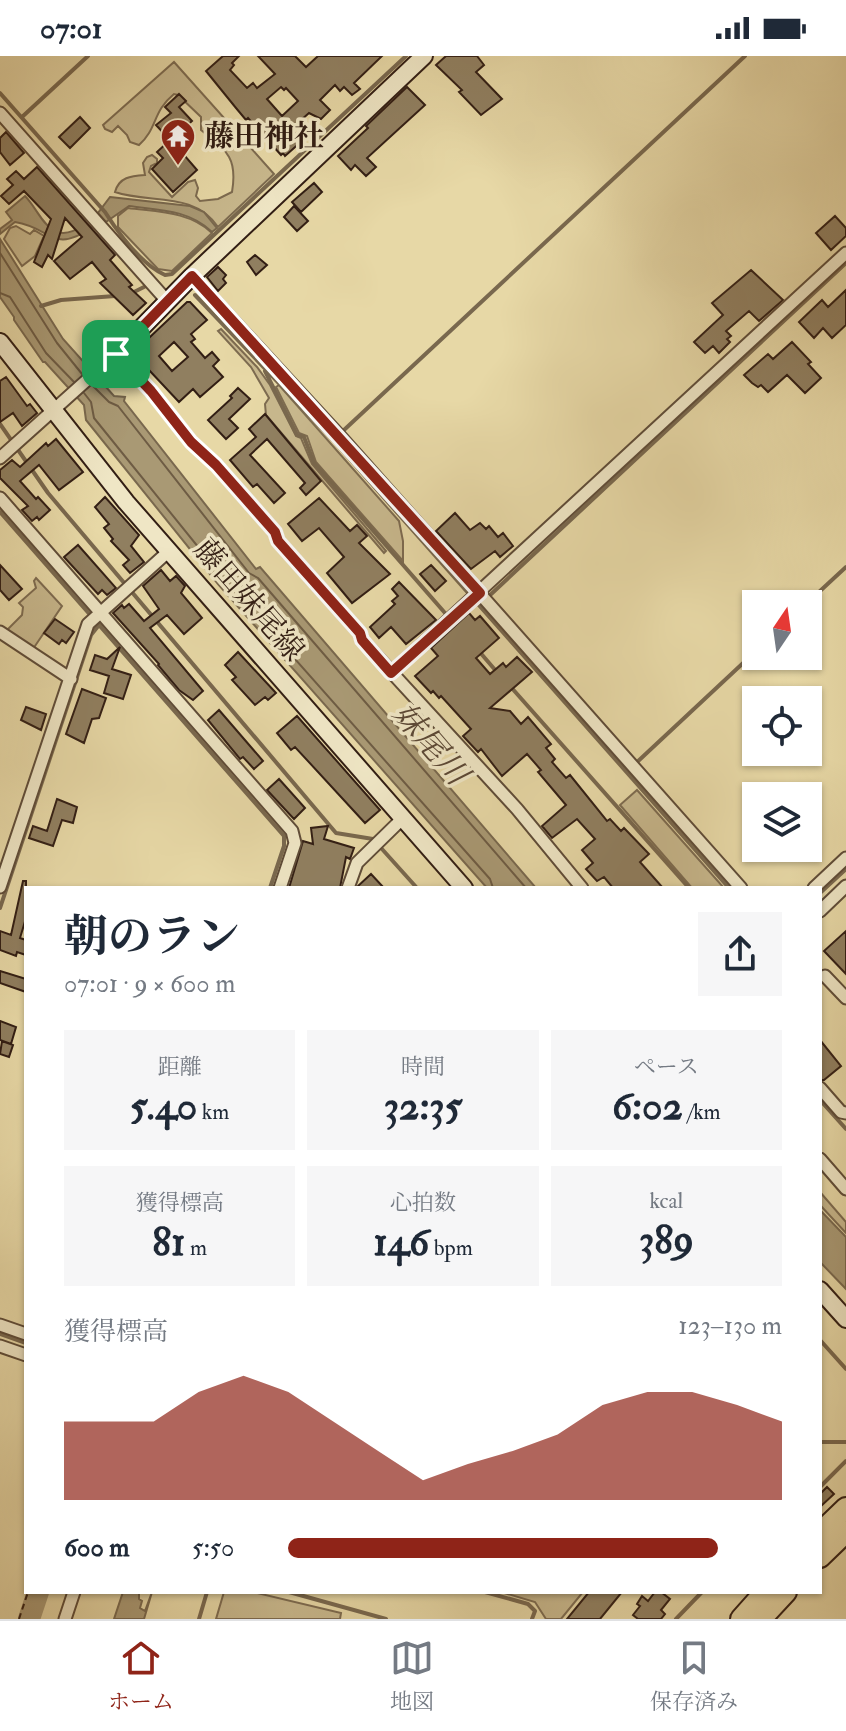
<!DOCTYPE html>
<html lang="ja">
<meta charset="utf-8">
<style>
body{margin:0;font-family:"IM FELL Double Pica","Noto Serif JP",serif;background:#f6f6f7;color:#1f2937;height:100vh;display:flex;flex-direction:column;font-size:30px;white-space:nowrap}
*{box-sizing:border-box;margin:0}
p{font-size:26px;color:#747a83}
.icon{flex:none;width:44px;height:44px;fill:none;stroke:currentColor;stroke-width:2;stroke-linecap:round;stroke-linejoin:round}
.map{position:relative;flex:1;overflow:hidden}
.sheet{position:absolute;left:24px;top:830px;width:798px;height:708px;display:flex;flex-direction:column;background:#fff;border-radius:0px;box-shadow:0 2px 6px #0004}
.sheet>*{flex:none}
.needle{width:52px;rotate:13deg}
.tools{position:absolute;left:742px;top:534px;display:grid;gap:16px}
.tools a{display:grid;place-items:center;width:80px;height:80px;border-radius:0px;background:#fff;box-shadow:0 2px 6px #0004;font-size:40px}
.pin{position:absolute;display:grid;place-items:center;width:68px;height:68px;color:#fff;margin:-34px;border-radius:16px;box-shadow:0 4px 12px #0006}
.round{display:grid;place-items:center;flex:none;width:84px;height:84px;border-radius:0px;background:#f6f6f7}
.headline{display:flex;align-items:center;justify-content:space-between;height:136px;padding:0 40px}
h1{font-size:44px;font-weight:700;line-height:60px}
.metrics{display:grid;grid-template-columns:repeat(3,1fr);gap:12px;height:136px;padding:8px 40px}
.metrics div{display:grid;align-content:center;border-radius:0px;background:#f6f6f7;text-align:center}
.metrics b{font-size:40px;font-weight:700}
.metrics small{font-size:22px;font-weight:400}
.metrics p{font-size:22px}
.chart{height:224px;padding:16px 40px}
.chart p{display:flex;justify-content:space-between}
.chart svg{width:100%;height:144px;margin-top:8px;fill:#8f2418;opacity:.7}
ul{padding:0 40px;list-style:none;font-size:26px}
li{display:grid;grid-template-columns:128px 96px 1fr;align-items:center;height:60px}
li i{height:20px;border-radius:10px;background:#8f2418}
.status{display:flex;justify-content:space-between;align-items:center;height:56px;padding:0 40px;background:#fff;direction:ltr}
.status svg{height:22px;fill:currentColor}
.tabs{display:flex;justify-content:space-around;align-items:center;height:112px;border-top:2px solid #e0e1e3;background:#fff;font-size:22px;color:#747a83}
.tabs a{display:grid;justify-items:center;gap:4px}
.tabs .active{color:#8f2418}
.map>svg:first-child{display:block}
.green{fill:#c8b88d;stroke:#7d6b50;stroke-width:2}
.water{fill:#a99974;stroke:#79684e;stroke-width:2}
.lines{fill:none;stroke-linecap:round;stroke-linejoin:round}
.shore{stroke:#6e5c44;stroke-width:2}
.stream{stroke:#79684e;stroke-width:4}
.river{stroke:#a99974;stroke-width:22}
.building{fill:#907f60;stroke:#321e14;stroke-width:2;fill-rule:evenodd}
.street-casing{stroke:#5f4c38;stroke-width:15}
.secondary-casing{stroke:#321e14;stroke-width:20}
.highway-casing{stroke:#321e14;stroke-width:24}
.path{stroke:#321e14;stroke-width:2;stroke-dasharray:6 4;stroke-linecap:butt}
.street{stroke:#efe6c5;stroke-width:11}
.secondary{stroke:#efe6c5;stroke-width:16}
.highway{stroke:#e7d8a6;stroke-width:20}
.route-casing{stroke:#fff;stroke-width:16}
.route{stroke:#8f2418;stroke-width:10}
.labels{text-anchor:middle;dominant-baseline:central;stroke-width:7;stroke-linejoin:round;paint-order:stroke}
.poi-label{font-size:30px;font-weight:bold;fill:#321e14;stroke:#efe6c5;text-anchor:start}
.street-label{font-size:30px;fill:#321e14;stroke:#efe6c5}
.water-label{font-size:32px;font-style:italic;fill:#5c4936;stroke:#efe6c5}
</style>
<div class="status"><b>07:01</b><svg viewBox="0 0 49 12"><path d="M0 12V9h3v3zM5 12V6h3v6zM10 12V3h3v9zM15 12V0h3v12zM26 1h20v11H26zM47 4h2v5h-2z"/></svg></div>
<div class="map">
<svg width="846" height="1563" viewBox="0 0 846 1563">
<rect width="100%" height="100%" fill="#e7d8a6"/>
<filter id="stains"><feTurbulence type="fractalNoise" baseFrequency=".0025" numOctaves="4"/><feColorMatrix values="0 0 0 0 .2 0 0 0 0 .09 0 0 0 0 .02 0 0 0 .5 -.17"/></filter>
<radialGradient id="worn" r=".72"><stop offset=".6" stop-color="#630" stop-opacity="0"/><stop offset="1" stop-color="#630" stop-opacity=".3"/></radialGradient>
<!-- green -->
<path class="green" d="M174,6L274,118L218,171C194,135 150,148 115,136C119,121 131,120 145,119L143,107L147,101L152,99L157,103V107L151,110L149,116L172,141L188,126L195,124L198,132L196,140L200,145L218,143L232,136C238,101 226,94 201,74V61L178,39L174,38C152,56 158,72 139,89L130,86L127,79L118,70L112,76L105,73L103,69Z
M128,152C157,156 189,155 212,177L172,215L158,213L118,171V160Z
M16,170L30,178L34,174L44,180L35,200L22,210L4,183L10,172Z
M221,273L257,311L270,329L296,380L301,382L312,408L386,495L384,497L266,359L265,348L269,342L251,311L218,275Z
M279,329L399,465L403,485V505L316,406L307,380L299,377L276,331Z
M36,522L62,550L33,593L5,576L22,559L23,551L19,547L36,532L34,525Z
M637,734L724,832H692L620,749Z
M820,1136L846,1166V1177L820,1149Z
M224,1536H253L341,1557L340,1563H216Z
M501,1536H583L561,1563H546L535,1546Z"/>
<!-- water -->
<path class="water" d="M25,140C42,157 49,193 84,169L87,162L93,171C51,199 53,172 15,166L0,178V173L12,164L6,156Z
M110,141L190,150L204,156L217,172L212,176C190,154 159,154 129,150L106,166L98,157Z
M0,183L63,283L114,340L125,341L124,345L256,513L260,511L536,832H487L218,528L86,364L84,349L45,306H43L14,264V261L0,241Z
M820,1154L846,1181V1233L820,1206Z
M123,1536H139V1543L142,1545L140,1552L145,1555L152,1536L144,1563H114Z"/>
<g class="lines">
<!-- shore -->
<path class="shore" d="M0,197L57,287L82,318
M0,237L10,241L46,297L74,326
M92,329L109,346L118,350L249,517L258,522L526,832
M84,337L91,346L94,362L224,523L490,823L493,832"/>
<!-- stream -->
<path class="stream" d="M0,37L105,156C119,178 141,208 165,219L172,218L406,0
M22,61L88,0
M132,237L144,231
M195,239L333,384L729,832
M41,250L61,244L115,240
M265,315L297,379L304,381L314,407L459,573
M0,368L48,437L336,777L373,783L417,832
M344,374L745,0
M0,456L284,780V790L270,832
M488,541L846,207
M806,548L846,511
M478,594L496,615
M510,630L689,832
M635,708L756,595
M820,837L846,813
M0,852L91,579L99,569
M820,1044L846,1073
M0,1278L26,1287
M820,1284L846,1313
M820,1386H846
M820,1431L846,1405
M289,1536L386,1563
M485,1536L528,1548L535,1555L532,1563
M199,1563L207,1536
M676,1563L702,1536"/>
<!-- river -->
<path class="river" d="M29,1563L38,1536"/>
</g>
<!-- building -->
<path class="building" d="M223,0H239L232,7L234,9L230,14L247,32L253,27L257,32L275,18L258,0H295L306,11L318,0H382L354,27L360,33L352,39L344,31L340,35L335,29L320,44L330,54L321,63L309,57L291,73L302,85L285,100L283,97L281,99L248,62L246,64L236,52L206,15ZM281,31L284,34L286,32L298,45L282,60L267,43Z
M446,0H477L484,9L476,16L502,43L481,59L459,36L462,34L436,9Z
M407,31L425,49L367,102L376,111L366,120L355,109L351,114L338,100L368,72L366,70Z
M179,38L186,45L179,51L192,65L181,75L192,87L184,99L197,114L173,136L152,113L163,102L157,96L170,84L156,69L171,57L165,51Z
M80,61L90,72L70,92L59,81Z
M6,76L24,97L10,109L0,96V82Z
M37,111L115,199L110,204L132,229L129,231L146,247L133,259L100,227L106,223L92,206L70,223L54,205L82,181L65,162L52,203L48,199L42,211L34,206L51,163L24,135L9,148L1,140L13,129L7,123L16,115L24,123Z
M314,127L322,136L301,156L292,146Z
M294,150L308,165L297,175L284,161Z
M835,160L846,172V180L831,194L816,177Z
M255,199L267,209L256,219L247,206Z
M218,211L226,219L223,223L226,227L218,235L207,221Z
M751,214L783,244L759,265L749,255L726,275L731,280L727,283L730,286L719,297L713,290L705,297L694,286L723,259L712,247Z
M846,234V269L832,282L823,272L814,282L799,266L822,244L828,251Z
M187,246H190L207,264L191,278L195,283L191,286L205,302L212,296L219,304L213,310L223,321L200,341L193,333L179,346L133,297ZM174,286L188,301L172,315L159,300Z
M792,286L811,306L808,308L821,322L805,337L787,319L768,336L761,329L758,331L752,327L744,319L768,298L773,303Z
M6,321L27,350L30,348L37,357L22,370L13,357L0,366V325Z
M238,332L250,343L229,363L238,372L226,383L208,364L232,342L230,340Z
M265,358L321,425L306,439L300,432L305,427L267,383L250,399L285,437L274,447L257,428L253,431L230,404L256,381L249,373Z
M56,383L83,416L59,434L39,409L20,425L36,443L38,441L50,454L39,464L37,461L32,465L22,454L28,450L0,422V414L12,404L20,411L46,387L48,390Z
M105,441L139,479L131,490L144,506L130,517L123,509L129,504L111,485L113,483L104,472L109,468L95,451Z
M319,442L350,475L357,469L367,480L359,487L390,518L352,547L327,517L344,501L319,472L302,485L288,468Z
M455,457L470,474L480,467L486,473L489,470L498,481L503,477L513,490L500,501L495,495L471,513L436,475Z
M78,489L116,532L107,539L102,534L98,538L64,501Z
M0,509L22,533L9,544L0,534Z
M431,509L446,525L435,535L420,518Z
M161,514L170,525L176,520L185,530L181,537L202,562L184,578L167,559L150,572L203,635L193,644L179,634L158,609L159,608L113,557L122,549L124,552L129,548L144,565L159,553L143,530Z
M399,526L436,564L406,588L391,571L379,582L370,571L395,548L392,545L398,540L392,533Z
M469,557L475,564L480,560L499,582L476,602L490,618L503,607L506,611L517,601L532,616L490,652L510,655L521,668L528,661L551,688L546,692L555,703L552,706L566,722L570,719L607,765L610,763L621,775L624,772L649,798L640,806L663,832H613L604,821L597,825L586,813L593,807L582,794L595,783L577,763L552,782L542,770L566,749L538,716L541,714L527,698L502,720L481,693L478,696L463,680L471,673L441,640L439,642L433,635L431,637L415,620L438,600L431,592Z
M55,563L74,576L66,587L62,584L59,588L44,577Z
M120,591L112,613L131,619L123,643L104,637L109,620L90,614L95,599L107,603Z
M238,596L276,637L268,644L265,641L255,649L232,624L236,621L225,609Z
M82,633L106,642L99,662L92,663L84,687L66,678Z
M26,651L46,658L41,674L21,664Z
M219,654L263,705L254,713L243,701L240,703L208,664Z
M297,660L380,754L365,767L295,691L291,694L277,677Z
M279,723L305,752L294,763L267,734Z
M57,743L77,751L73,767L62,764L53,790L29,782L33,770L47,775Z
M328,770L324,783L354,792L350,803L346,801L340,832H289L303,785L313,788L311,772Z
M371,818L384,832H357L358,830Z
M23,825H26V862L20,882L26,884V899L17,896L16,900L0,894V875L11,879Z
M846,875V918L824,895Z
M0,915L26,923V936L0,927Z
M0,965L16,971L11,988L0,984Z
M820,984L841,1010L824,1024H820Z
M2,985L13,989L9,1001L0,998Z
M827,1431L834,1438L820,1451V1438Z
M589,1536H622L600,1563H567Z
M655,1536H661L670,1543L661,1554L665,1558L661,1563H638L633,1559L640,1550L637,1548L642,1540L648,1545Z"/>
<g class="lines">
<!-- street casing -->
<g class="street-casing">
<path id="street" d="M0,57L168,246
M192,220L340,380L741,832
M0,402L116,298L151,335L191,386L216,409L275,476L278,485L360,577L362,584L517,753L582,832
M0,442L292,775L295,787L280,832
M0,576L71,623
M391,617L846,197
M0,831L88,568L169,495
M348,832L357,807L403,762
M814,832L846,802
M820,855L846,830
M825,920L846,942
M820,1032L841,1056L846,1057
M820,1103L846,1133
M0,1269L26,1278
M0,1290L26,1299
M65,1563L74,1536"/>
</g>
<!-- secondary casing -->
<g class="secondary-casing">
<path id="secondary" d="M0,286L126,446L464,832
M116,298L192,220L424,0
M820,1234L846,1263"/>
</g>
<!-- highway casing -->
<g class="highway-casing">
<path id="highway" d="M820,1477L846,1452
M820,1501L846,1476
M741,1563L765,1536
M761,1563L786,1536"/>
</g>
<!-- path -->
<path class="path" d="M19,1563L28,1536"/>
<!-- street -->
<use href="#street" class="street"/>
<!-- secondary -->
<use href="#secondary" class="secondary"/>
<!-- highway -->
<use href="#highway" class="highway"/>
</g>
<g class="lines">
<!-- route casing -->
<g class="route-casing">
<path id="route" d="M192,220L480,537L391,617L362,584L360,577L278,485L275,476L216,409L191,386L151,335L116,298Z"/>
</g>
<!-- route -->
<use href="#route" class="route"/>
</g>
<!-- icons -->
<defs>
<g id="temple-pin" transform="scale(1.8)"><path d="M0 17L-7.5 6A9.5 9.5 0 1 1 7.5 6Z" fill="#8f2418" stroke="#efe6c5"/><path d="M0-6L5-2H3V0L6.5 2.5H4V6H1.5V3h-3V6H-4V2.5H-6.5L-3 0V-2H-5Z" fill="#fff"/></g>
</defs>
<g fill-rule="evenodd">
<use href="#temple-pin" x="178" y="80"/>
</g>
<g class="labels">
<!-- poi labels -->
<g class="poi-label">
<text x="204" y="80">藤田神社</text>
</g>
<!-- street labels -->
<g class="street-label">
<text transform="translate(249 544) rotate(49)">藤田妹尾線</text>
</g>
<!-- water labels -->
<g class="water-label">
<text transform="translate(430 688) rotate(49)">妹尾川</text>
</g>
</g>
<rect width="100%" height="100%" filter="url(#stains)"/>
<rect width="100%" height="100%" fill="url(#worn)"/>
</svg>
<div class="tools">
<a><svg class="needle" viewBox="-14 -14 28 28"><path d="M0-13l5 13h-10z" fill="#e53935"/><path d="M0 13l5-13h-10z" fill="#747a83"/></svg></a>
<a><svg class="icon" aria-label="locate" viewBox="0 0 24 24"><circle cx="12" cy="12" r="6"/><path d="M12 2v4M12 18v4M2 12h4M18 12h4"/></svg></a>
<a><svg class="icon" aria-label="layers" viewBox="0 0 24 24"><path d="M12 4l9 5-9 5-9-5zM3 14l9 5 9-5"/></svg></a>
</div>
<div class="pin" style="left:116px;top:298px;background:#1e9e55"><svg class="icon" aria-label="arrive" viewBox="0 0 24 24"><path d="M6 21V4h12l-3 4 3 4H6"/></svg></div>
<section class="sheet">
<div class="headline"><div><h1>朝のラン</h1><p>07:01 · 9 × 600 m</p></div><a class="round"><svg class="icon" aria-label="share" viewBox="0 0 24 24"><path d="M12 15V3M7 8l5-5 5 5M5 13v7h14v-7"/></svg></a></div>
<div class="metrics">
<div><p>距離</p><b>5.40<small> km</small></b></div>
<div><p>時間</p><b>32:35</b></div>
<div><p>ペース</p><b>6:02<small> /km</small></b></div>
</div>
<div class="metrics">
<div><p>獲得標高</p><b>81<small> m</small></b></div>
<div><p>心拍数</p><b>146<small> bpm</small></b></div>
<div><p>kcal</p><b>389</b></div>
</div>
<div class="chart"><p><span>獲得標高</span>123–130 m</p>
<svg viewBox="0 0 160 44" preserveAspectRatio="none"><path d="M0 44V20L10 20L20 20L30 11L40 6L50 11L60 20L70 29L80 38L90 33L100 29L110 24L120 15L130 11L140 11L150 15L160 20V44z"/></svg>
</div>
<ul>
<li><b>600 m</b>5:50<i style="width:87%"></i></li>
</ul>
</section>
</div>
<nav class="tabs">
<a class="active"><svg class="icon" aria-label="home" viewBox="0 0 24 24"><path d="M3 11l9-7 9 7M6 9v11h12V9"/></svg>ホーム</a>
<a><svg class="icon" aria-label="map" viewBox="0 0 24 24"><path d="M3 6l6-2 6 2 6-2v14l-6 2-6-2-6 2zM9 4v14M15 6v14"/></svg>地図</a>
<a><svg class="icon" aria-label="saved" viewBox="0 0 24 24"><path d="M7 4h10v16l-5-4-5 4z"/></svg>保存済み</a>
</nav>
